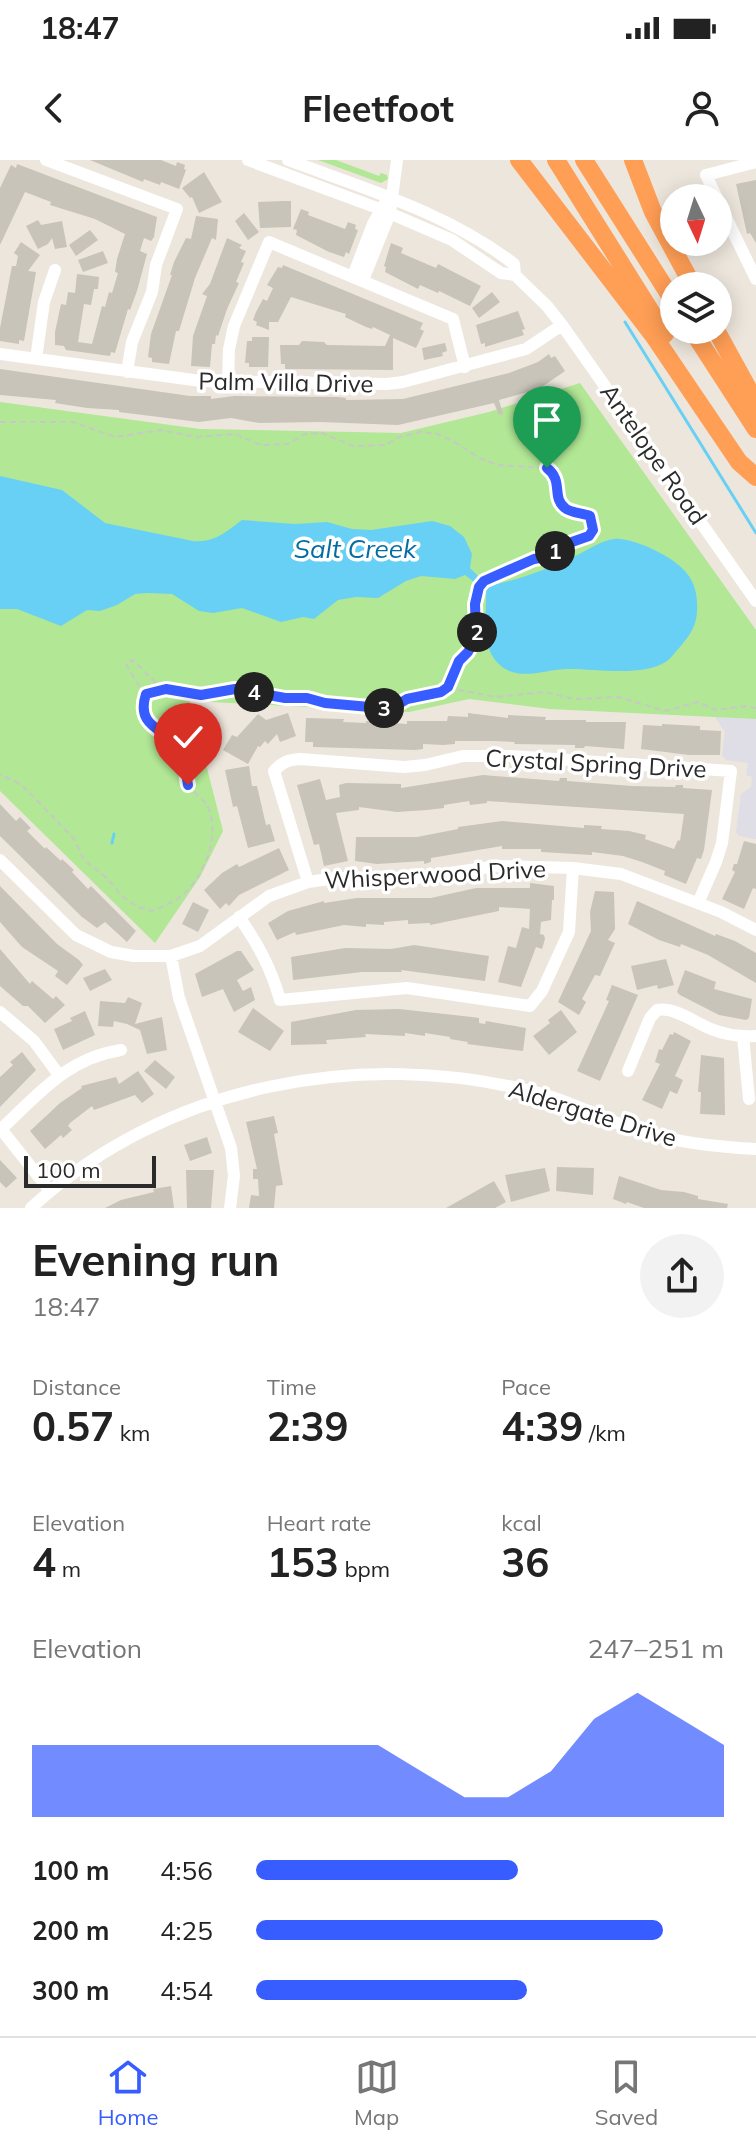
<!DOCTYPE html>
<meta charset="utf-8">
<style>
body{margin:0;font-family:Mulish,sans-serif;background:#f2f2f2;color:#222;height:100vh;display:flex;flex-direction:column;font-size:30px;white-space:nowrap}
*{box-sizing:border-box;margin:0}
p{font-size:26px;color:#767676}
.icon{flex:none;width:44px;height:44px;fill:none;stroke:currentColor;stroke-width:2;stroke-linecap:round;stroke-linejoin:round}
.map{position:relative;height:1048px;overflow:hidden}
.details{display:flex;flex-direction:column;background:#fff;flex:1}
.details>*{flex:none}
.needle{width:52px;rotate:176deg}
.controls{position:absolute;left:660px;top:24px;display:grid;gap:16px}
.controls a{display:grid;place-items:center;width:72px;height:72px;border-radius:50%;background:#fff;box-shadow:0 4px 20px #0003;font-size:40px}
.scale{position:absolute;left:24px;bottom:20px;width:132px;box-sizing:border-box;padding-left:8px;border:4px solid #2a2a2a;border-top:0;font-size:22px;line-height:28px;white-space:nowrap;color:#2a2a2a;-webkit-text-stroke:6px #fff;paint-order:stroke}
.pin{position:absolute;display:grid;place-items:center;width:68px;height:68px;color:#fff;margin:-82px -34px;border-radius:50% 50% 50% 0;rotate:-45deg;box-shadow:0 0 8px #0007}
.pin .icon{rotate:45deg}
.km{position:absolute;width:40px;height:40px;margin:-20px;border-radius:50%;background:#222;color:#fff;font-size:22px;line-height:40px;text-align:center}
.round{display:grid;place-items:center;flex:none;width:84px;height:84px;border-radius:42px;background:#f2f2f2}
.head{display:flex;align-items:center;justify-content:space-between;height:136px;padding:0 32px}
h1{font-size:44px;font-weight:700;line-height:60px}
.stats{display:grid;grid-template-columns:repeat(3,1fr);gap:12px;height:136px;padding:8px 32px}
.stats div{display:grid;align-content:center}
.stats b{font-size:40px;font-weight:700}
.stats small{font-size:22px;font-weight:400}
.stats p{font-size:22px}
.chart{height:224px;padding:16px 32px}
.chart p{display:flex;justify-content:space-between}
.chart svg{width:100%;height:144px;margin-top:8px;fill:#375cff;opacity:.7}
ul{padding:0 32px;list-style:none;font-size:26px}
li{display:grid;grid-template-columns:128px 96px 1fr;align-items:center;height:60px}
li i{height:20px;border-radius:10px;background:#375cff}
.status{display:flex;justify-content:space-between;align-items:center;height:56px;padding:0 40px;background:#fff;direction:ltr}
.status svg{height:22px;fill:currentColor}
header{display:flex;justify-content:space-between;align-items:center;height:104px;padding:0 32px;background:#fff;font-size:36px;font-weight:700}
.tab-bar{display:flex;justify-content:space-around;align-items:center;height:112px;border-top:2px solid #e0e0e0;background:#fff;font-size:22px;color:#767676}
.tab-bar a{display:grid;justify-items:center;gap:4px}
.tab-bar .current{color:#375cff}
.map>svg:first-child{display:block}
.industrial{fill:#dfdde5}
.green{fill:#b1e795}
.water{fill:#69d0f5}
.lines{fill:none;stroke-linecap:round;stroke-linejoin:round}
.stream{stroke:#69d0f5;stroke-width:3}
.building{fill:#c8c4ba}
.path{stroke:#c8c8c8;stroke-width:2;stroke-dasharray:6 4;stroke-linecap:butt}
.minor{stroke:#fff;stroke-width:12}
.highway{stroke:#ff9e55;stroke-width:18}
.route-casing{stroke:#fff;stroke-width:16}
.route{stroke:#375cff;stroke-width:10}
.labels{text-anchor:middle;dominant-baseline:central;stroke-width:7;stroke-linejoin:round;paint-order:stroke}
.street-label{font-size:24px;fill:#2a2a2a;stroke:#fff}
.water-label{font-size:26px;font-style:italic;fill:#066da3;stroke:#fff}
</style>
<div class="status"><b>18:47</b><svg viewBox="0 0 49 12"><path d="M0 12V9h3v3zM5 12V6h3v6zM10 12V3h3v9zM15 12V0h3v12zM26 1h20v11H26zM47 4h2v5h-2z"/></svg></div>
<header><svg class="icon" aria-label="back" viewBox="0 0 24 24"><path d="M15 5l-7 7 7 7"/></svg>Fleetfoot<svg class="icon" aria-label="person" viewBox="0 0 24 24"><circle cx="12" cy="8" r="4"/><path d="M4 21q1-7 8-7t8 7"/></svg></header>
<div class="map">
<svg width="756" height="1048" viewBox="0 0 756 1048">
<rect width="100%" height="100%" fill="#ede6dc"/>
<!-- industrial -->
<path class="industrial" d="M715,557L756,559V679L739,676L736,672L741,634L751,627L752,617L746,615L748,603L726,600L722,595L725,572Z"/>
<!-- green -->
<path class="green" d="M318,0H336L379,16L381,13L387,15L388,19L381,23Z
M580,223L756,470V559L550,549L469,539L409,552L190,541L223,671L200,717L155,783L0,631V242L200,269L401,273L489,252Z"/>
<!-- water -->
<path class="water" d="M0,316L62,330L105,363L193,381C214,383 226,372 242,360L295,364L327,362L352,369L371,370L432,361L450,366L464,377L472,394L470,408L488,426C519,420 547,409 575,396C586,391 602,380 614,379C630,377 664,393 676,403C692,415 698,429 697,450C697,465 690,475 680,487C676,491 672,497 667,501C642,518 594,508 565,509C544,510 519,521 501,506C479,488 487,455 486,431L465,415L455,419L421,416L406,421L378,438L356,437L338,440L314,459L303,457L281,462L242,448L213,453L199,451L172,434L147,433L135,434L117,445L100,451L87,450L61,466L17,449H0Z"/>
<g class="lines">
<!-- stream -->
<path class="stream" d="M625,162L756,373
M112,683L114,674"/>
</g>
<!-- building -->
<path class="building" d="M90,0H161L176,6L177,2L185,5L184,9L186,10L179,29L161,22L160,25L144,19L143,22Z
M17,4L157,57L154,77L151,81L144,78L140,91L147,94L137,131L130,150L128,149L115,193L111,192L110,196L66,190L64,186L55,185V172L61,144L66,145L68,132L75,133L77,114L99,117L98,129H94L91,145L84,144L78,182L92,184L102,146L105,147L109,132L112,133L118,113L115,112L117,99L125,74L95,59L50,45L51,42L25,32L0,85V28L11,5L16,8Z
M204,12L222,42L199,53L192,37L190,38L182,28Z
M756,20V83L750,73L747,74L736,24Z
M284,41H291V67L260,68L258,42Z
M301,49L309,52L308,55L345,69L348,62L356,65L355,69L358,70L349,94L346,92L344,97L329,92L296,75L297,70L293,69Z
M244,53L259,72L248,80L235,61Z
M196,56L218,59L216,80L212,78L195,118L179,171H176L169,204L152,202V198L148,197L151,174L172,115H170L174,102L186,78L191,79Z
M38,60L41,65L62,61L67,87L55,89L52,78L48,84L38,89L26,66Z
M90,70L98,80L76,96L69,85Z
M227,78L242,85L239,88L246,91L241,102L244,103L236,122L239,123L227,149L218,176L216,175L215,184H212L210,207L191,206L193,176L207,136L202,134L210,124Z
M21,82L40,95L28,111L36,112L24,181L19,180V184L0,181V168L12,106H16L18,96L14,93Z
M391,83L403,88L401,93L436,108L438,104L481,126L470,146L439,131L438,133L420,125L418,129L385,112L386,107L384,106Z
M103,91L108,103L83,112L78,100Z
M283,105L423,163L420,169L424,171L416,188L393,178V210L285,209V204H281L280,185H299L302,181L324,182L327,185L385,186L390,175L373,167L372,169L366,167L345,157L346,154L291,137L278,162H269V170L256,165L257,162L253,160L256,152L263,139L267,141L273,128L267,125L278,107L282,108Z
M492,132L500,142L479,158L472,148Z
M518,151L525,169L522,170L524,175L485,187V183L481,184L476,165Z
M252,177H269L268,207H249V203H245L247,181H252Z
M445,183L447,191L442,193L443,196L424,200L422,188Z
M549,194L551,198L555,196L565,211L539,229L499,240L503,254L499,255L494,243L398,265L321,262L259,263L231,258L199,262L119,252V250L87,248L55,243L56,240L0,235V209L190,236H211V239L234,236L338,237L346,238V240L403,239L509,213L538,202Z
M288,553L296,576L280,582L277,574L268,584L265,581L260,587L258,586L248,604L223,590L232,575L237,577L258,554L266,560Z
M468,553L508,558V555L546,557L545,560H586V562H626L624,589L585,586L584,588H575V585L514,584L515,582L494,581H455V584L443,585L423,584V589L415,590L313,587V582H305L306,558L344,559L343,562L366,563V561L407,564V561H447L448,556L468,557Z
M662,564L700,566V570L721,571L720,595H689L641,589L643,565L662,566Z
M249,606L252,626H257L266,665L270,664L275,681L248,688L237,646L233,647L225,610Z
M483,615L559,621L560,618H567V621L632,626L675,627L676,625H683V628L712,630L704,690L701,699L697,698L686,724L664,715L665,711L642,702L623,696L592,692V695L541,692V689H502V686L431,698V702L424,704V701L377,704L355,701L356,677H417L458,669V667L502,661L584,668V665L602,666L601,669L629,671L646,675L645,679L674,689L678,680L680,681L684,654L487,641V643L470,645L469,641L444,645V648L427,650L397,652L359,647V650L336,653L348,701L324,706L319,684L314,685L297,625L320,619L326,640L340,637L339,625L346,623L401,624V628Z
M0,644L16,661L20,657L31,668L27,671L45,689L46,687L61,701L62,699L74,710L72,712L88,729L91,726L136,771L127,782L105,762L97,768L82,757L0,676Z
M744,681L756,684V729L753,728L744,749L722,739L735,712L732,710L734,704H737Z
M279,688L289,710L239,735L229,746L226,743L220,749L204,730L222,713L237,704L239,707Z
M530,723L554,726V740H552L551,760L541,762L540,774L544,775L545,779L542,789L536,787L521,827L498,822L508,786L516,788L522,767L529,769L530,749L499,747V751L430,765V763L408,764V760L384,762V765L366,764V767L344,765L296,775L295,772L277,780L268,763L288,751L324,741V743L357,738H431L476,728H530Z
M0,726L57,784L79,800L83,805L67,825L55,816L58,811L22,787L0,762Z
M595,731L614,732L615,769L608,780L615,783L600,816L595,815L582,839L586,842L579,855L558,842L591,771L590,752Z
M637,741L715,776L716,774L735,781L756,793V823L708,795L681,784L680,787L659,780L628,764Z
M193,742L209,750L198,772L182,764Z
M414,785L489,796L485,821L401,810L402,812H362L293,820L291,797L345,788L391,789Z
M0,789L30,824L32,821L53,839L56,836L65,845L45,863L28,846H23L0,826Z
M237,791H241L254,810L237,820L243,831L251,827L255,840L234,852L223,829L202,837L195,814Z
M666,799L674,825L658,829L657,825L637,830L631,806Z
M105,809L112,820L90,831L83,818Z
M685,810L716,822L714,829L752,839L749,858L746,860L719,855L680,835L677,832Z
M612,825L638,835L600,921L577,911L609,841L606,840Z
M128,837L142,843L135,864L162,857L167,890L147,894L140,870L127,864L114,861L113,867L98,866L100,841L125,843Z
M253,848L284,871L270,891L238,872Z
M399,849L472,857L479,858V863L485,864L486,861L526,868L523,891L467,884L468,882L450,879V877L425,873V876L405,873V876L365,874L366,877L326,880L327,884L291,885V862L356,850Z
M561,850L577,872L549,895L533,876L550,863L548,860Z
M85,851L95,875L63,890L54,869L72,861L70,858Z
M674,872L691,881L675,916L683,920L677,934L670,931L662,949L642,940L660,904L655,902L659,889L662,890L670,874L673,875Z
M22,892L36,910L0,947V917L13,905L10,902Z
M701,895L724,898L725,955L700,954L701,932H698Z
M155,900L175,917L166,929L144,911Z
M138,911L154,934L142,943L135,935L94,950L92,946L70,963L68,966L72,970L63,978L61,975L45,989L30,971L60,943L82,928L81,926L116,917L119,924Z
M274,956L278,973L274,974L283,1025L276,1026L274,1048H249L251,1035L259,1036L258,1019H253V1009H257L246,962Z
M207,977L212,993L190,1001L184,985Z
M0,1000L17,1018L6,1028L0,1022Z
M557,1007L594,1008L593,1035L556,1031Z
M545,1008L550,1031L511,1042L505,1015Z
M186,1010H214L211,1048H187Z
M619,1016L661,1030L684,1032L698,1036V1039L728,1044L727,1048H644L627,1042L626,1044L613,1039Z
M494,1021L506,1042L495,1048H446Z
M171,1026L174,1048H105L121,1040L154,1032L153,1029Z"/>
<g class="lines">
<!-- path -->
<path class="path" d="M0,262H73L115,277L161,270L197,277L235,274L261,285L288,284L305,274L322,273L353,286L385,285L399,277L420,272L437,274L453,281L481,299L499,305L547,308C564,321 551,337 565,348C571,353 582,353 590,356L593,370L589,376C562,389 535,400 507,411C499,415 491,415 484,421L479,427L475,444L476,477L468,492L459,501L448,527L441,532L407,539L394,547L381,548L325,543L307,538H285L235,529L201,535L166,529L146,534C134,568 167,568 181,591C187,601 183,616 189,626C193,633 202,637 206,644C223,671 204,719 180,737C172,743 161,747 152,751L138,747L123,737L107,718L84,700L74,679L25,628L15,621L0,615
M448,528L496,537L545,532L574,539L619,537L665,551L698,542L716,550L746,546L756,548
M144,535L126,504L133,500L161,528"/>
<!-- minor -->
<path class="minor" d="M46,0L177,49L156,105L152,132L132,182L127,212
M248,0L380,49L452,80L501,113L515,115L547,146L562,165L756,441
M288,0C366,29 448,53 514,104L515,115
M717,38L706,15L756,2
M718,41L756,119
M353,116L373,64L385,43
M363,120L390,53L397,0
M0,194L201,221L387,224L403,222L526,189L562,165
M36,199L44,142L55,110
M228,221L229,189L234,166L269,82L453,159L465,207
M0,700L76,775L111,792L134,796H171L200,786L269,736L308,722L336,718H416L497,706L573,708L621,714L721,752L756,770
M308,722L274,611C282,602 288,600 300,599L404,607L425,605L463,596H510L731,611L722,683L716,702L698,743
M239,757C258,784 271,808 280,840L407,828L530,846L542,831L569,772L573,708
M171,796L179,838L231,988L234,1016L230,1048
M0,852L34,881L59,915
M743,876L749,939
M628,911L650,858L657,850C675,847 694,862 711,869C726,875 740,877 756,876
M1,969L50,1031
M0,970C38,935 67,898 121,890
M31,1048C166,924 360,888 535,932C572,941 606,961 642,972C679,983 718,987 756,989"/>
<!-- highway -->
<path class="highway" d="M519,0L653,175L739,302L756,317
M556,0L665,174
M584,0L674,142
M633,0L653,52L693,126
M692,170L756,269
M716,170L756,243"/>
</g>
<g class="lines">
<!-- route casing -->
<g class="route-casing">
<path id="route" d="M188,625C186,615 186,602 182,593C171,568 134,571 146,534L166,529L201,535L235,529L285,538H307L325,543L381,548L394,547L407,539L441,532L448,527L459,501L468,492L476,477L475,444L479,427L484,421L534,399L546,397L569,383L589,376L593,370L590,356C582,353 571,353 565,348C551,337 564,321 547,308"/>
</g>
<!-- route -->
<use href="#route" class="route"/>
</g>
<g class="labels">
<!-- street labels -->
<g class="street-label">
<text transform="translate(286 222) rotate(1)">Palm Villa Drive</text>
<text transform="translate(654 294) rotate(55)">Antelope Road</text>
<text transform="translate(596 603) rotate(3)">Crystal Spring Drive</text>
<text transform="translate(435 714) rotate(-3)">Whisperwood Drive</text>
<text transform="translate(593 953) rotate(17)">Aldergate Drive</text>
</g>
<!-- water labels -->
<g class="water-label">
<text x="355" y="388">Salt Creek</text>
</g>
</g>
</svg>
<div class="controls">
<a><svg class="needle" viewBox="-14 -14 28 28"><path d="M0-13l5 13h-10z" fill="#e53935"/><path d="M0 13l5-13h-10z" fill="#767676"/></svg></a>
<a><svg class="icon" aria-label="layers" viewBox="0 0 24 24"><path d="M12 4l9 5-9 5-9-5zM3 14l9 5 9-5"/></svg></a>
</div>
<div class="scale">100 m</div>
<div class="pin" style="left:547px;top:308px;background:#1e9e55"><svg class="icon" aria-label="arrive" viewBox="0 0 24 24"><path d="M6 21V4h12l-3 4 3 4H6"/></svg></div>
<div class="pin" style="left:188px;top:625px;background:#d93025"><svg class="icon" aria-label="check" viewBox="0 0 24 24"><path d="M5 12l5 5 9-10"/></svg></div>
<b class="km" style="left:555px;top:391px">1</b>
<b class="km" style="left:477px;top:472px">2</b>
<b class="km" style="left:384px;top:548px">3</b>
<b class="km" style="left:254px;top:532px">4</b>
</div>
<section class="details">
<div class="head"><div><h1>Evening run</h1><p>18:47</p></div><a class="round"><svg class="icon" aria-label="share" viewBox="0 0 24 24"><path d="M12 15V3M7 8l5-5 5 5M5 13v7h14v-7"/></svg></a></div>
<div class="stats">
<div><p>Distance</p><b>0.57<small> km</small></b></div>
<div><p>Time</p><b>2:39</b></div>
<div><p>Pace</p><b>4:39<small> /km</small></b></div>
</div>
<div class="stats">
<div><p>Elevation</p><b>4<small> m</small></b></div>
<div><p>Heart rate</p><b>153<small> bpm</small></b></div>
<div><p>kcal</p><b>36</b></div>
</div>
<div class="chart"><p><span>Elevation</span>247–251 m</p>
<svg viewBox="0 0 160 44" preserveAspectRatio="none"><path d="M0 44V22L10 22L20 22L30 22L40 22L50 22L60 22L70 22L80 22L90 30L100 38L110 38L120 30L130 14L140 6L150 14L160 22V44z"/></svg>
</div>
<ul>
<li><b>100 m</b>4:56<i style="width:56%"></i></li>
<li><b>200 m</b>4:25<i style="width:87%"></i></li>
<li><b>300 m</b>4:54<i style="width:58%"></i></li>
</ul>
</section>
<nav class="tab-bar">
<a class="current"><svg class="icon" aria-label="home" viewBox="0 0 24 24"><path d="M3 11l9-7 9 7M6 9v11h12V9"/></svg>Home</a>
<a><svg class="icon" aria-label="map" viewBox="0 0 24 24"><path d="M3 6l6-2 6 2 6-2v14l-6 2-6-2-6 2zM9 4v14M15 6v14"/></svg>Map</a>
<a><svg class="icon" aria-label="saved" viewBox="0 0 24 24"><path d="M7 4h10v16l-5-4-5 4z"/></svg>Saved</a>
</nav>
